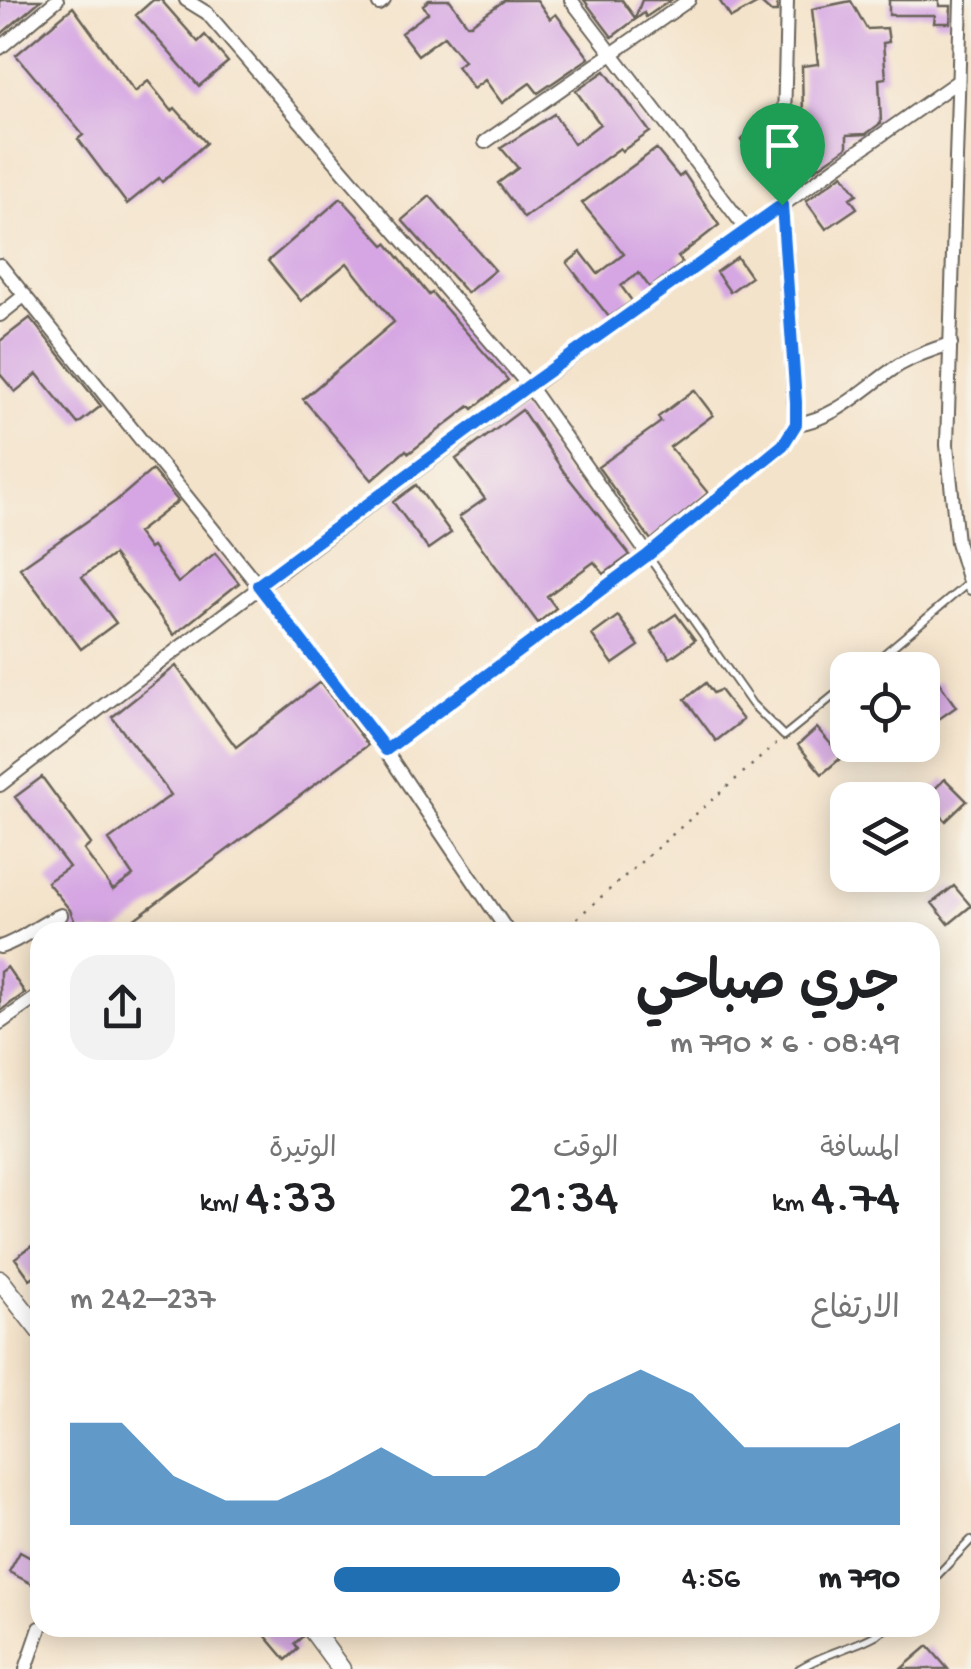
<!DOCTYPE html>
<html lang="ar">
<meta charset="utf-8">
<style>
body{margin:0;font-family:"Gochi Hand","Playpen Sans Arabic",sans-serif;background:#f2f2f2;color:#202124;direction:rtl;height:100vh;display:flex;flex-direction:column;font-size:38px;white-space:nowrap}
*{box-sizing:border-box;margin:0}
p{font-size:32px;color:#757577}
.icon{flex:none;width:55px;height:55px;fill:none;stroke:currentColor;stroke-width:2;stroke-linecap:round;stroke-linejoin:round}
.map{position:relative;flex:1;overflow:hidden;direction:ltr}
.details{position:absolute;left:30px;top:922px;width:910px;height:715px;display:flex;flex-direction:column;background:#fff;border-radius:30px;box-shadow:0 5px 25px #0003;direction:rtl}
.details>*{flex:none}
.fabs{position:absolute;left:830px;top:652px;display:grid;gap:20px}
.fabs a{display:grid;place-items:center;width:110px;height:110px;border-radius:20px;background:#fff;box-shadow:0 5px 25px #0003;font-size:50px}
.pin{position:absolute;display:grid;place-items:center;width:85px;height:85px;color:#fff;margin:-102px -42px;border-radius:50% 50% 50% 0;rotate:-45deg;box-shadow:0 0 10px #0007}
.pin .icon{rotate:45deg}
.round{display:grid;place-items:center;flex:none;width:105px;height:105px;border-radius:30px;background:#f2f2f2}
.headline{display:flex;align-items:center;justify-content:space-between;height:170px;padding:0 40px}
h1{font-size:55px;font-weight:600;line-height:75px}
.metrics{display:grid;grid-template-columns:repeat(3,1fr);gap:15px;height:170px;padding:10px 40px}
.metrics div{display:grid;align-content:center}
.metrics b{font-size:50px;font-weight:600}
.metrics small{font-size:28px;font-weight:400}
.metrics p{font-size:28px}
.chart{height:280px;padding:20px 40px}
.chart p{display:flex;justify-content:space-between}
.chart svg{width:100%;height:180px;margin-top:10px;fill:#1f6fb2;opacity:.7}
ul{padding:0 40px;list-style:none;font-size:32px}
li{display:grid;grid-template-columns:160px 120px 1fr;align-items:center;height:75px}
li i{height:25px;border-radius:12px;background:#1f6fb2}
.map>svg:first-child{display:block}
.building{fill:#d5a6e3}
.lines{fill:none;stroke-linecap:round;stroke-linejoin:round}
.lane-casing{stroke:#686259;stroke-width:10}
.street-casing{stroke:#686259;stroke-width:16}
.secondary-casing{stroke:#686259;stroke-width:21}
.path{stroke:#686259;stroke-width:2.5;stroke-dasharray:2.5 8;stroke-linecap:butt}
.lane{stroke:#fff;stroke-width:6}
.street{stroke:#fff;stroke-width:12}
.secondary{stroke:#fff;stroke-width:18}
.route-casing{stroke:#fff;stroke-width:20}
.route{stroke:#1a73e8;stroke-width:12}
</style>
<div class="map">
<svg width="971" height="1669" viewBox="0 0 971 1669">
<rect width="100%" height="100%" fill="#f7f3e8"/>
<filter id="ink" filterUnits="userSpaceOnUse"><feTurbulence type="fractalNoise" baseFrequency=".01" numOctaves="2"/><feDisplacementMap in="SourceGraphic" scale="20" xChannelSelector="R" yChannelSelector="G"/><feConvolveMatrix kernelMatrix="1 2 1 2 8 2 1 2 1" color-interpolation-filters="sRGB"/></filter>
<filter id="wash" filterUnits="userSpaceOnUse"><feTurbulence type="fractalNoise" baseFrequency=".0048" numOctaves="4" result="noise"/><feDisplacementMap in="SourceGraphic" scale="40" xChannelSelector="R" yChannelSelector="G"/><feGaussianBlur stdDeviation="2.25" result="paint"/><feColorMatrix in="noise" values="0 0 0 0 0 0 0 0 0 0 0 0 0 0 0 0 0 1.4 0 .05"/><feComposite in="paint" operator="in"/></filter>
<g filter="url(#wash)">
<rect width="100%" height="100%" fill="#f4e3cb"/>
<g id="blocks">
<!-- building -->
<path class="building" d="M0,0H41L0,35Z
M153,0H161L198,42L205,35L228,62L199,86L136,15Z
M429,0H450L467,24H471L505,0H537L550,19L556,14L589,58L538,93L530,83L502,103L485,80L473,89L457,66L464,61L444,36L418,55L401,33L428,13L423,5Z
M584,0H622L635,18L642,0H671L646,17L644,13L612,37Z
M719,0H777V12H771L760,2L731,18Z
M889,0H939V6H951L950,23H934L935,15H889Z
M851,1L867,29L887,28L889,42L883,43L886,78L879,79L881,123L866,134L847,135V147L814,170H804L802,66L818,64L812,9Z
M73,7L135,92L148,81L172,111L175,108L206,143L162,182L159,178L127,204L78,139L83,135L16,55Z
M605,71L650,132L622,151L620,148L524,218L498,183L518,168L501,148L554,114L574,144L600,124L576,91Z
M764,125L772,137L766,141L770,147L753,158L741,140Z
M656,149L679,177L684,173L719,225L678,257L683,263L650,288L639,273L621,286L632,301L609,317L567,263L581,252L598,274L624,254L582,203Z
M843,174L857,194L850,198L857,208L826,229L806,201Z
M430,196L495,270L467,293L402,220Z
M341,198L384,245L387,243L429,295L432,293L508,380L473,409L470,406L409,453L406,450L372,480L303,399L394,322L347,263L301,301L268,261Z
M737,257L751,277L730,292L716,272Z
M30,318L101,406L78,424L37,374L15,392L0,374V341Z
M694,390L713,415L670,447L708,493L651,540L598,467L661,422L658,417Z
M522,410L564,472L630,555L604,574L594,562L547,596L556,608L538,623L459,517L485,499L456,459Z
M152,470L178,501L137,533L149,549L152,547L178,583L215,553L239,583L174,635L113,555L82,577L116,623L81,649L20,568L116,501Z
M416,485L451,533L428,549L393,502Z
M676,614L695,640L670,658L651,631Z
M618,616L639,646L613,664L592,635Z
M176,666L236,747L320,682L368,745L117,932H72L67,925L74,920L70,910L47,882L69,867L15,797L42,777L91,844L84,850L113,890L133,876L109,840L171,795L112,717Z
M938,681L956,707L933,723L922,708V692Z
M706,683L713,693L720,690L743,720L716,741L685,699Z
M817,728L842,757L822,774L798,745Z
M945,779L967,801L946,821L925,798Z
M954,886L971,906L949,924L932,903Z
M7,967L25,993L0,1011V972Z
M40,1240V1272L30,1279L15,1258Z
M20,1552L40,1563V1588L9,1572Z
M259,1628H298L302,1637L294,1644L298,1649L286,1660Z
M928,1646L948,1669H901Z"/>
</g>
</g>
<g filter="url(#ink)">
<use href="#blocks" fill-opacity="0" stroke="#686259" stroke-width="2.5"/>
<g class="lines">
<!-- lane casing -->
<g class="lane-casing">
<path id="lane" d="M648,556L752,704L784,736L848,684
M865,670L967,584
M930,1583L971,1540
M799,1669C827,1651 860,1647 887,1628"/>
</g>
<!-- street casing -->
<g class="street-casing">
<path id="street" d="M186,0L207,13L529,386L648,555
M571,0L747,230
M961,0L947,445L957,542L971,588
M379,4L384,0
M0,48L57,0
M485,142L689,0
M0,265L258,585L385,750L508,932
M0,315L25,295
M796,424C838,418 865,387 899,365C915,356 933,349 951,344
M385,750L648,555L783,445L796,424L782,205L787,0
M0,785C314,542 633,309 958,81
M0,947C23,940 38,924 61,915
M0,1023L40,995
M26,1669L40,1628"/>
</g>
<!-- secondary casing -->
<g class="secondary-casing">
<path id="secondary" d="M0,1280L40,1331
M311,1628L341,1669"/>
</g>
<!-- path -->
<path class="path" d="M561,932L776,744"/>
<!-- lane -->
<use href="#lane" class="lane"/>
<!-- street -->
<use href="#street" class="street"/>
<!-- secondary -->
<use href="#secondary" class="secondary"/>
</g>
</g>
<g class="lines" filter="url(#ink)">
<!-- route casing -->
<g class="route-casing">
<path id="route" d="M782,205L796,402V424L783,445L648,555L386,750L258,585L528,386Z"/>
</g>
<!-- route -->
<use href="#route" class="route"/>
</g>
</svg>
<div class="fabs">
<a><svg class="icon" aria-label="locate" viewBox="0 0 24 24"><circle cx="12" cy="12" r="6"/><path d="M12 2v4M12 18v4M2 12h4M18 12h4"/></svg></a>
<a><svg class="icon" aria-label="layers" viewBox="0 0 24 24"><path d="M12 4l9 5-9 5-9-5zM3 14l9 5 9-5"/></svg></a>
</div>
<div class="pin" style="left:782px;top:205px;background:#1e9e55"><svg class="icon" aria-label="arrive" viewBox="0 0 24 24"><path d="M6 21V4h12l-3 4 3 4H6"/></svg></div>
<section class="details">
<div class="headline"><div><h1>جري صباحي</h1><p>08:49 · 6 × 790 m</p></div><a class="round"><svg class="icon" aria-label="share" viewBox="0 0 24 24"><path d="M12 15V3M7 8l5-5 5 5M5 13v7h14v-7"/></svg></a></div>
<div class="metrics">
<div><p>المسافة</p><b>4.74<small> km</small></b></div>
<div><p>الوقت</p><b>21:34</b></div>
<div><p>الوتيرة</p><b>4:33<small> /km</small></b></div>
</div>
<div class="chart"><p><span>الارتفاع</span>237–242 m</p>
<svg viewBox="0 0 160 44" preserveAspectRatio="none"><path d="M0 44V19L10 19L20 32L30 38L40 38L50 32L60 25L70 32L80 32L90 25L100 12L110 6L120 12L130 25L140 25L150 25L160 19V44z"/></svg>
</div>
<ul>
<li><b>790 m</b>4:56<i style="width:52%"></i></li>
</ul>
</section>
</div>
